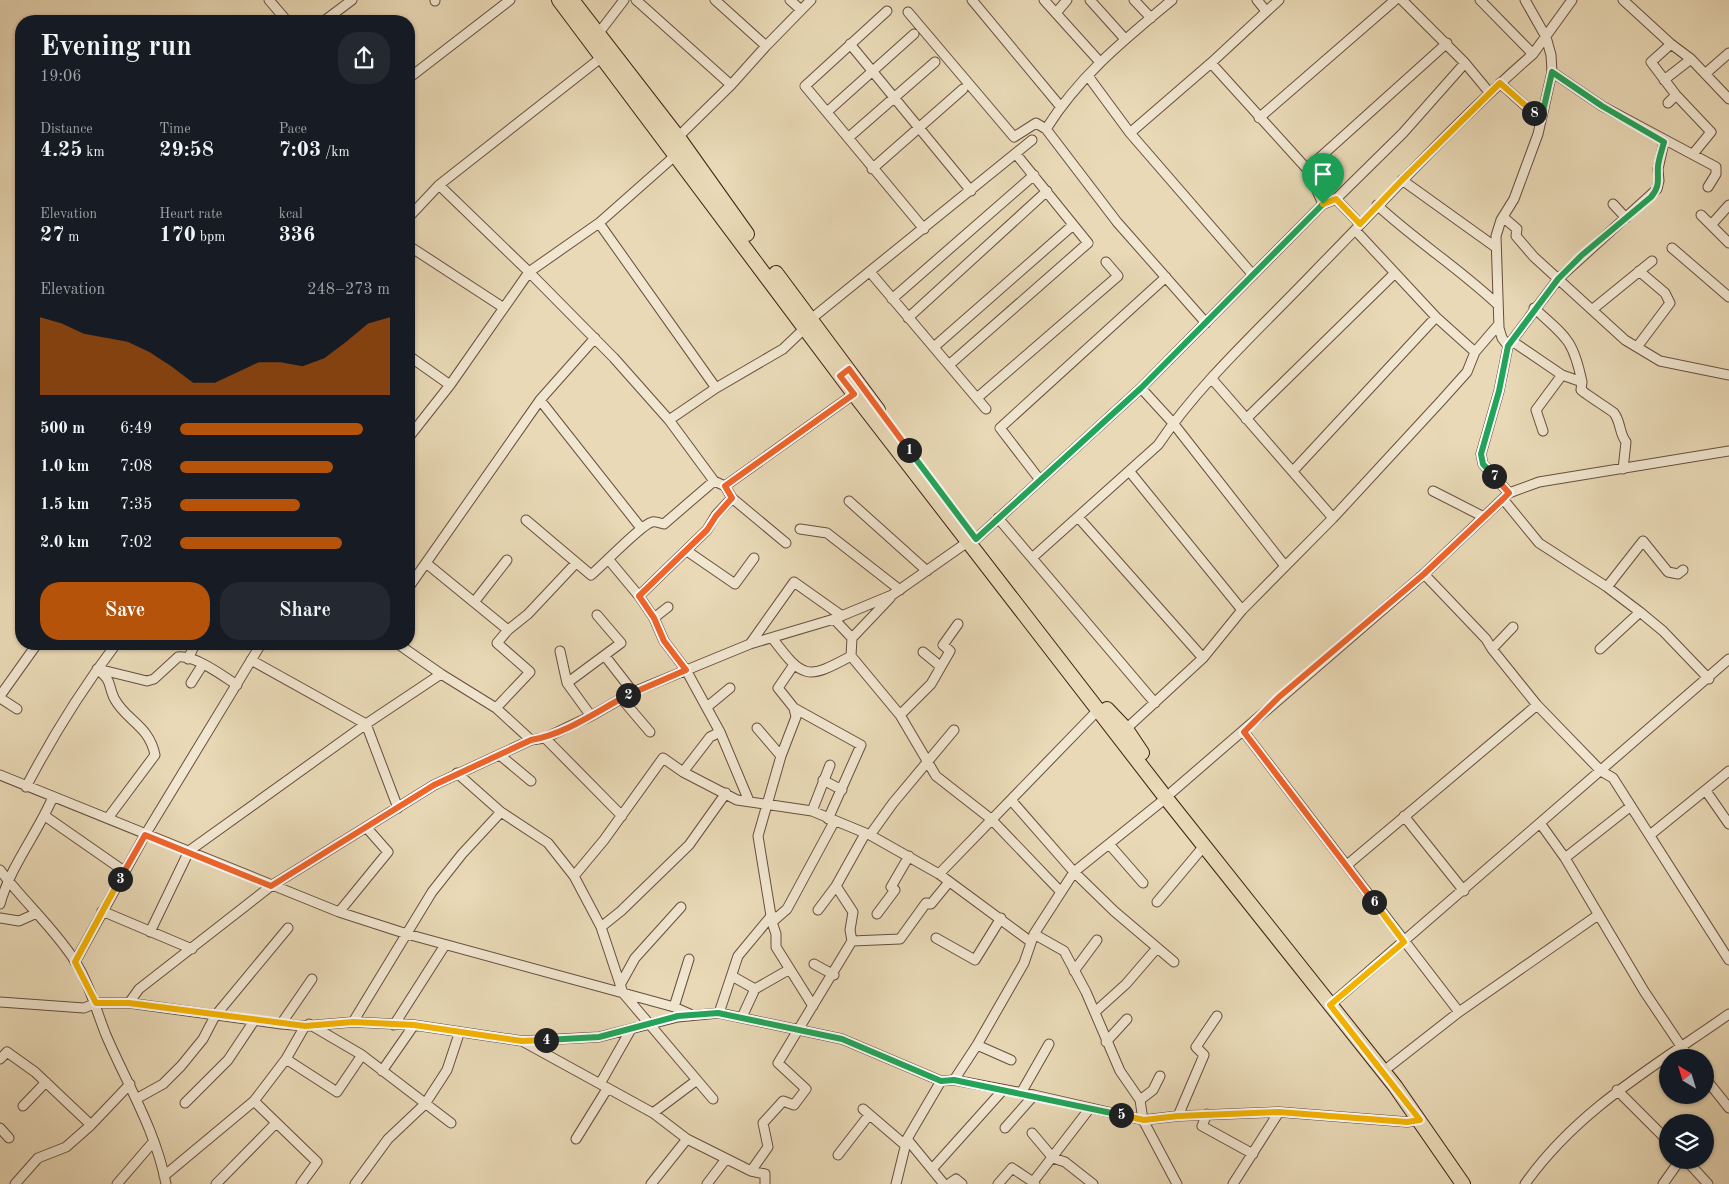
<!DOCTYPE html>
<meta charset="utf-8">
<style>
body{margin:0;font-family:"Old Standard TT",serif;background:#242831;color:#f1f3f6;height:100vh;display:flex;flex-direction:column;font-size:19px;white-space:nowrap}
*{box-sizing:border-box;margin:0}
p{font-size:16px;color:#9ea1a6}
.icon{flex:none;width:28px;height:28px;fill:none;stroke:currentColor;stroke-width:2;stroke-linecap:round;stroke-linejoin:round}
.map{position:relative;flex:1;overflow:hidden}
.side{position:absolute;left:15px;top:15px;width:400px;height:635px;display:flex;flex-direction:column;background:#171b24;border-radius:20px;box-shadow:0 1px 4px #0004}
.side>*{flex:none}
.needle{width:32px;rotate:322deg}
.fabs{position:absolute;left:1659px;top:1049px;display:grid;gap:10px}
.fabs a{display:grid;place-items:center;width:55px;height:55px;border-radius:50%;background:#171b24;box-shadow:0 1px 4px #0004;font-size:25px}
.pin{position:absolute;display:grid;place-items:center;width:42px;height:42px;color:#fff;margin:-51px -21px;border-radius:50% 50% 50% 0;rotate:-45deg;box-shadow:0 0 5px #0007}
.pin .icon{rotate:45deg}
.km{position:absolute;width:25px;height:25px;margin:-12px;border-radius:50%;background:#222;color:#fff;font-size:14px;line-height:25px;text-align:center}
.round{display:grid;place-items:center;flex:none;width:52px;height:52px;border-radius:20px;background:#242831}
.summary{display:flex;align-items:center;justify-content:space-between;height:85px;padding:0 25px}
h1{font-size:28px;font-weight:800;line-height:38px}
.metrics{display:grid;grid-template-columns:repeat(3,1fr);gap:8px;height:85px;padding:5px 25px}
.metrics div{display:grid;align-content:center}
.metrics b{font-size:21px;font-weight:800}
.metrics small{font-size:14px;font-weight:400}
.metrics p{font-size:14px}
.chart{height:140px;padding:10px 25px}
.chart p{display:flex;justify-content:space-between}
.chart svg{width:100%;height:90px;margin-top:5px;fill:#b45309;opacity:.7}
.button{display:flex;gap:10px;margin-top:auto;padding:10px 25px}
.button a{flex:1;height:58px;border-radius:20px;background:#b45309;color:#fff;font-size:20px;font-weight:800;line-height:58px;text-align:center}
.button a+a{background:#242831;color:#f1f3f6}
ul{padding:0 25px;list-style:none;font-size:16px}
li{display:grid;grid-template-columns:80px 60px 1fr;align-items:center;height:38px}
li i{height:12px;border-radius:6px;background:#b45309}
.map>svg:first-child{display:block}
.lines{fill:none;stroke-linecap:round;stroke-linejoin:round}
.minor-casing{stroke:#674e3e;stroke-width:11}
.primary-casing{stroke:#3c2016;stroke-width:16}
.minor{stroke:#f1e6d0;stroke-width:9}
.primary{stroke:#e9d9b6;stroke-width:14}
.split-1-casing{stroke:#fff;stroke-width:10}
.split-2-casing{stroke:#fff;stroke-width:10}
.split-3-casing{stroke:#fff;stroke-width:10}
.split-4-casing{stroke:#fff;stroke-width:10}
.split-5-casing{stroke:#fff;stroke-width:10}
.split-6-casing{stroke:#fff;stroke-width:10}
.split-7-casing{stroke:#fff;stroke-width:10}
.split-8-casing{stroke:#fff;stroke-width:10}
.split-9-casing{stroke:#fff;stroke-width:10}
.split-1{stroke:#22a559;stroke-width:6}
.split-2{stroke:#f0652b;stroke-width:6}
.split-3{stroke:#f0652b;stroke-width:6}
.split-4{stroke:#f5b400;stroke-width:6}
.split-5{stroke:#22a559;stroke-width:6}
.split-6{stroke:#f5b400;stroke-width:6}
.split-7{stroke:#f0652b;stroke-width:6}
.split-8{stroke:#22a559;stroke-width:6}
.split-9{stroke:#f5b400;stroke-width:6}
</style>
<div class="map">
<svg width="1729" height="1184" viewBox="0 0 1729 1184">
<rect width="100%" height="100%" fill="#e9d9b6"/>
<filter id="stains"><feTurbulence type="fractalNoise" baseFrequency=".004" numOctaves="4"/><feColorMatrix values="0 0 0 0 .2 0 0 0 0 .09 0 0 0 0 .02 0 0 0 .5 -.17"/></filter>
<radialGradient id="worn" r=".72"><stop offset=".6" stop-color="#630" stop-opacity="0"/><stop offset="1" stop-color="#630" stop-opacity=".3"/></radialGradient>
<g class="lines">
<!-- minor casing -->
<g class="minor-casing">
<path id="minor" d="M269,0L287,21
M435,0V1
M636,0L731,85L678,137
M715,0L766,46L811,0
M790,0L801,10
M972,0L1060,106
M1044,0L1099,61
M1090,0L1125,39
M1134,0L1151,18
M1257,0L1266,11
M1623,0L1671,44L1691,59L1729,99
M887,11L805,86L924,229
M908,12L1014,137L1036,123L1046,129L1117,222L1206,323
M1056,13L1067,0
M324,21L352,0
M598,34L624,0
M850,44L971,191
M1671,44L1651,62L1676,95L1711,132L1693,154
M1533,54L1572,0
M1211,63L1307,169L1323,204
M1465,63L1489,92
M1552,72L1602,106L1716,167V174L1708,187
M1705,74L1729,53
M1088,76L1130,133L1253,275
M409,78L510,0
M1664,80L1691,59
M1500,83L1541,120
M731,85L766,46
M1668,103L1676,95
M827,112L914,34
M1259,118L1395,0
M1046,129C1080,75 1124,40 1172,0
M1130,133L1211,63L1279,0
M848,138L935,62
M872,169L963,89
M1307,169L1447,43
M1402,180L1494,246
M439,185L529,272L614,358L669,420L714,481L725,486L732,498L786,543
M1336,199L1403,133L1465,63L1402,0
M1613,204L1626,218
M1377,205C1416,241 1460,269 1498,305
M1701,215L1729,243
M409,217L439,185L602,57
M1503,217L1517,229L1516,236L1534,257L1625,340L1660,361L1729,375
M599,223L716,388
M1712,224L1729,205
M1355,230L1436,317L1475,352
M409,246L504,308
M1672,248L1729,297
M870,272L986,409
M892,299L1034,175
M1534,308C1566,337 1573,339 1582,382
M1593,309L1652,261
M908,318L1047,191
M811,319L1032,140
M1512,341L1562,375L1582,382L1581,390C1587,395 1612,411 1614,413C1621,422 1619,433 1626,442L1623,469
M1508,346L1558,279L1657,189L1659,181L1658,169L1664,142
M934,347L1073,225
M1637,347L1670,303L1665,293L1639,271
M409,356L450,385
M949,365L1088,243L1016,154
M1212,379L1333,518
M1141,388L1173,423L1285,566
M977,398L1118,276L1106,262
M540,400L641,528
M1246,419L1395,273
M669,420L716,388L783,349L805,328
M1543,431L1536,410L1562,375
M409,437L450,385L529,272L599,223L677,154
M1293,471L1436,317
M1130,472L1242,610
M1040,480L1000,428L1166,277
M725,486L854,394
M1433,491L1484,517
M1509,493L1483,464L1481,454L1499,391L1508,346L1502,338L1499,328L1496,236L1501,220L1514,199L1538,134L1552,72L1551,55L1546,37L1525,0
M1503,499L1539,543L1607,587L1640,612L1663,631L1709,679
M849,501L927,571
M1078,517L1203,658
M998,518L1155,703
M526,520L591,575C603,565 641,525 652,522C655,521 660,523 664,524L714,481
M800,529L827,533L900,590
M976,539L1141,388L1323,204L1336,199L1360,224
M687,551L735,584L754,558
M1032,558L1158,445C1202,380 1264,325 1318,268C1389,196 1456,121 1533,54L1480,0
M609,560L639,596L654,618L664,641L686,670L720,732L749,801
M426,563L508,630
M1424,574L1486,639L1492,649L1537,705L1601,771L1613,778L1729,960
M409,587L540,400L595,338
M1607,587L1643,541L1668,572L1678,574L1683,570
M639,596L707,530L716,515L732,498
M475,601L507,560
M654,618L668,607
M834,619L852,638
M773,639C803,679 807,680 851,656L852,638L890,598
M398,644L441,674L496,708L531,740
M750,644L794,582L842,616
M1492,649L1513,627
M1600,649L1640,612
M560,651L567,683L591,716
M923,652L940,666
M605,656L633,692
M851,656L900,715L936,776L991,819L1060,891
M188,659L195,644
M251,660L366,724L398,808
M793,666L778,688L794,708L861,745L828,819
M97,669C113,682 107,682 114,698C126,721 149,725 155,755L108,818
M102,670L147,681L154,679L178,657C195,655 223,676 237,685
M191,683L203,664
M567,683L621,643L597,615
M0,696L37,644
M0,698L17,709
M621,698L650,732
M707,707L730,688
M496,708L530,672L497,643L508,630L528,614L576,563
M794,708L796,717L781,756L758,836L772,922L776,934V947L813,1006
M900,715L931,684L950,651L943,645L958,624
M757,728L781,756
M1126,729L1203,658L1242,610L1333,518L1441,401L1467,372L1475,352L1499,324
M1244,732L1459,1012
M545,738L622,816
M501,756L531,781
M683,772L710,737L720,732
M457,773L501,812L548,843L574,876L601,927L623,993L674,1007L690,1014
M0,775L339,912L407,934L623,993L713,1099
M823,780L842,790
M26,787C52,737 82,689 116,644
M1706,791L1729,824
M1172,792L1424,574L1509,493L1539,482L1729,451
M1011,800L1074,872L1114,911L1174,962
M812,811L830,765
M45,816L124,871
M1404,816L1464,891
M1540,823L1565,858L1644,991L1689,1058
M870,835L893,803L954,730
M1650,835L1729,771
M1109,844L1143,883
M1565,858L1631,806
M1347,865L1537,705
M0,870C23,901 54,928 75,961C90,985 96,1010 106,1035C127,1084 156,1131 166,1184
M939,874L1098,710
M574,876L604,840L663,758L683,772L737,800L812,811L870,835L939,874L1031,942
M1157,902L1204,846
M0,904C11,865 37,834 53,797
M818,910L836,886L865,834
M102,911L192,949
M339,912L388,852L366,827
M877,914L895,890L891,887L909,856
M0,918L19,921L37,913
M772,922L787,909L834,822
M601,927L621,911L689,845L726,793
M150,932L189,851L366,724L441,674
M1034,934L1064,951L1086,992L1120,1071L1140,1100L1143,1120L1177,1184
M936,938L975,960L1001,918
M852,941L900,939L926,903L931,904L949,882
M75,962L145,835L261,644
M814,964L834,975
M1074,971L1097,940
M732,976L755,989L790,969
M620,985L635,958L681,907
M0,1002L84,1008L96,1003H129L281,1024L305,1026L353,1022L414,1025L522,1041L599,1037L678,1017L719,1013L842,1039L941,1081L954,1080L1034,1095L1143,1120L1178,1116L1279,1112L1407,1122L1420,1120
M129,1003L139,989L271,886L434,785L531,740L545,738L591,716L633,692L750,644L834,619L892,595L969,541
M1330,1005L1729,659
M674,1007L689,959
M1095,1012L1126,984L1157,948
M719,1013L738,956L772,915
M742,1017L755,989
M353,1022L432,892L462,854L501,812
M281,1024L312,979
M309,1024L362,1055L451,1123
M394,1025L445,945
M522,1041L653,1113L687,1139L751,1171L765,1174V1184
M1106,1042L1127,1019
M977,1045L1011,1060
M0,1059L7,1052L35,1072L91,1125
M286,1059L337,1092L362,1055
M1390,1066L1459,1012L1598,915
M382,1071L414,1025
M1705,1078L1729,1108
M954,1080L977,1045L1024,963L1034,934L1074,872L1166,798
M601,1082L630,1031
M1617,1090L1668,1141
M1021,1093L1049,1044
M136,1099L163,1084L181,1066L203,1039L215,1016L288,928
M1140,1100L1153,1090L1160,1076
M254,1101L317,1162L301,1184
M185,1103L228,1060L254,1021
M23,1106L46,1082
M863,1109L905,1145
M653,1113L697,1080
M1207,1114L1202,1126L1253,1154
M1178,1116L1204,1055L1196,1047L1217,1016
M0,1128L9,1138
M1005,1128L1034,1095
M1032,1133L1053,1158L1065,1162L1093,1184
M576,1139L607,1089
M907,1139L944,1184
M838,1155L869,1115
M1686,1160L1708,1184
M933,1168L1003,1090
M751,1171L768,1147L763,1123L783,1101L794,1105L806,1089L778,1063L852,941L850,930L853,912L836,886
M164,1176L254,1101L286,1059L305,1026
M15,1184L38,1158L66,1147L91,1125L130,1084
M117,1184L154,1141
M216,1184L276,1123
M355,1184L388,1139L425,1104L447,1070L459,1034
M651,1184L687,1139
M707,1184L726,1159
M896,1184L907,1139L941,1081
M949,1184L956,1179L962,1184
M998,1184L1012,1168L1033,1182
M1035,1184L1033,1182L1090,1108
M1233,1184L1279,1112
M1525,1184C1578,1109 1655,1066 1729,1014
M1663,1184L1680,1160"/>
</g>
<!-- primary casing -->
<g class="primary-casing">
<path id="primary" d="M559,0L854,394L1166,798L1395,1086L1463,1184
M572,0L678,137L747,234
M776,273L878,410
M1107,709L1126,729L1142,753"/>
</g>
<!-- minor -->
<use href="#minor" class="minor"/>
<!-- primary -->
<use href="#primary" class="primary"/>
</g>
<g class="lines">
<!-- split-1 casing -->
<g class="split-1-casing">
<path id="split-1" d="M909,450L976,539L1141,388L1323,204"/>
</g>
<!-- split-2 casing -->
<g class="split-2-casing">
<path id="split-2" d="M628,695L686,670L664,641L654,618L639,596L707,530L716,516L732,498L725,486L854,394L840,376L849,369L909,450"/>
</g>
<!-- split-3 casing -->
<g class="split-3-casing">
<path id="split-3" d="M120,879L145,835L271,886L434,785L531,740C566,734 597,711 628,695"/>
</g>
<!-- split-4 casing -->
<g class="split-4-casing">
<path id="split-4" d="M120,879L75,962L96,1003H129L305,1026L353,1022L414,1025L522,1041L546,1040"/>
</g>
<!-- split-5 casing -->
<g class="split-5-casing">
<path id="split-5" d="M546,1040L599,1037L678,1016L718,1013L842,1039L941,1081L954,1080L1121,1115"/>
</g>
<!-- split-6 casing -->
<g class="split-6-casing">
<path id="split-6" d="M1121,1115L1144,1120L1178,1116L1279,1112L1407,1122L1420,1120L1330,1005L1404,942L1374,902"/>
</g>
<!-- split-7 casing -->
<g class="split-7-casing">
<path id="split-7" d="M1374,902L1244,732L1279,697L1424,574L1503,499L1509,493L1494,476"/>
</g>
<!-- split-8 casing -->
<g class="split-8-casing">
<path id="split-8" d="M1494,476L1483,464L1481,454L1499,391L1508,346L1558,279L1582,255L1651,197C1661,185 1657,179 1658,166C1659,158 1662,150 1664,142L1602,106L1552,72L1541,120L1534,113"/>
</g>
<!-- split-9 casing -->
<g class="split-9-casing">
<path id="split-9" d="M1323,204L1336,199L1360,224L1402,180L1500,83L1534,113"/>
</g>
<!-- split-1 -->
<use href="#split-1" class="split-1"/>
<!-- split-2 -->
<use href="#split-2" class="split-2"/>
<!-- split-3 -->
<use href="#split-3" class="split-3"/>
<!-- split-4 -->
<use href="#split-4" class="split-4"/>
<!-- split-5 -->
<use href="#split-5" class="split-5"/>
<!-- split-6 -->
<use href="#split-6" class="split-6"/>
<!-- split-7 -->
<use href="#split-7" class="split-7"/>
<!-- split-8 -->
<use href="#split-8" class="split-8"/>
<!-- split-9 -->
<use href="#split-9" class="split-9"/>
</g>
<rect width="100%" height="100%" filter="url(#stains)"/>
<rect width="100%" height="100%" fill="url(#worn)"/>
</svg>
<div class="fabs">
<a><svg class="needle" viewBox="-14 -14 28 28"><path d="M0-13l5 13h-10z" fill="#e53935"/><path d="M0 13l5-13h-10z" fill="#9ea1a6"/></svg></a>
<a><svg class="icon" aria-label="layers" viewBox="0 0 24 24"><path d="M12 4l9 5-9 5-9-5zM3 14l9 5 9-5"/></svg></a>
</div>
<div class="pin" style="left:1323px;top:204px;background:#1e9e55"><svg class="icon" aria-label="arrive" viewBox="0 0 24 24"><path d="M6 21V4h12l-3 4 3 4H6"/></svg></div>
<b class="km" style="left:909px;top:450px">1</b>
<b class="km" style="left:628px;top:695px">2</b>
<b class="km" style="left:120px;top:879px">3</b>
<b class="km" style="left:546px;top:1040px">4</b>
<b class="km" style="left:1121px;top:1115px">5</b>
<b class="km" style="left:1374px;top:902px">6</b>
<b class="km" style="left:1494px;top:476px">7</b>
<b class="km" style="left:1534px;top:113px">8</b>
<section class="side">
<div class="summary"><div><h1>Evening run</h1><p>19:06</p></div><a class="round"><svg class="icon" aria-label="share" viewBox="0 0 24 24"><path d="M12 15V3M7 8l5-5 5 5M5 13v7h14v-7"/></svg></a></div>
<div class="metrics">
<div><p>Distance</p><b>4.25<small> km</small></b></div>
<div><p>Time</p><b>29:58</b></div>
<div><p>Pace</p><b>7:03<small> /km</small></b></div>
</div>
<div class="metrics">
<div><p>Elevation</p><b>27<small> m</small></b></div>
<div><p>Heart rate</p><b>170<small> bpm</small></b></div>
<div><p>kcal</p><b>336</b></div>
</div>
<div class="chart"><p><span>Elevation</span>248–273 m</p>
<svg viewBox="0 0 160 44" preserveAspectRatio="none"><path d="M0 44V6L10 9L20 14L30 16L40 18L50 23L60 30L70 38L80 38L90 33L100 28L110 28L120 30L130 26L140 18L150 9L160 6V44z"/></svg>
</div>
<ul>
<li><b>500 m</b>6:49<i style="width:87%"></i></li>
<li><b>1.0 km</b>7:08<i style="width:73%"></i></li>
<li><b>1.5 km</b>7:35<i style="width:57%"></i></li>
<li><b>2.0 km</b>7:02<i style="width:77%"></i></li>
</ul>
<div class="button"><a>Save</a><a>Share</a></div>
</section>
</div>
